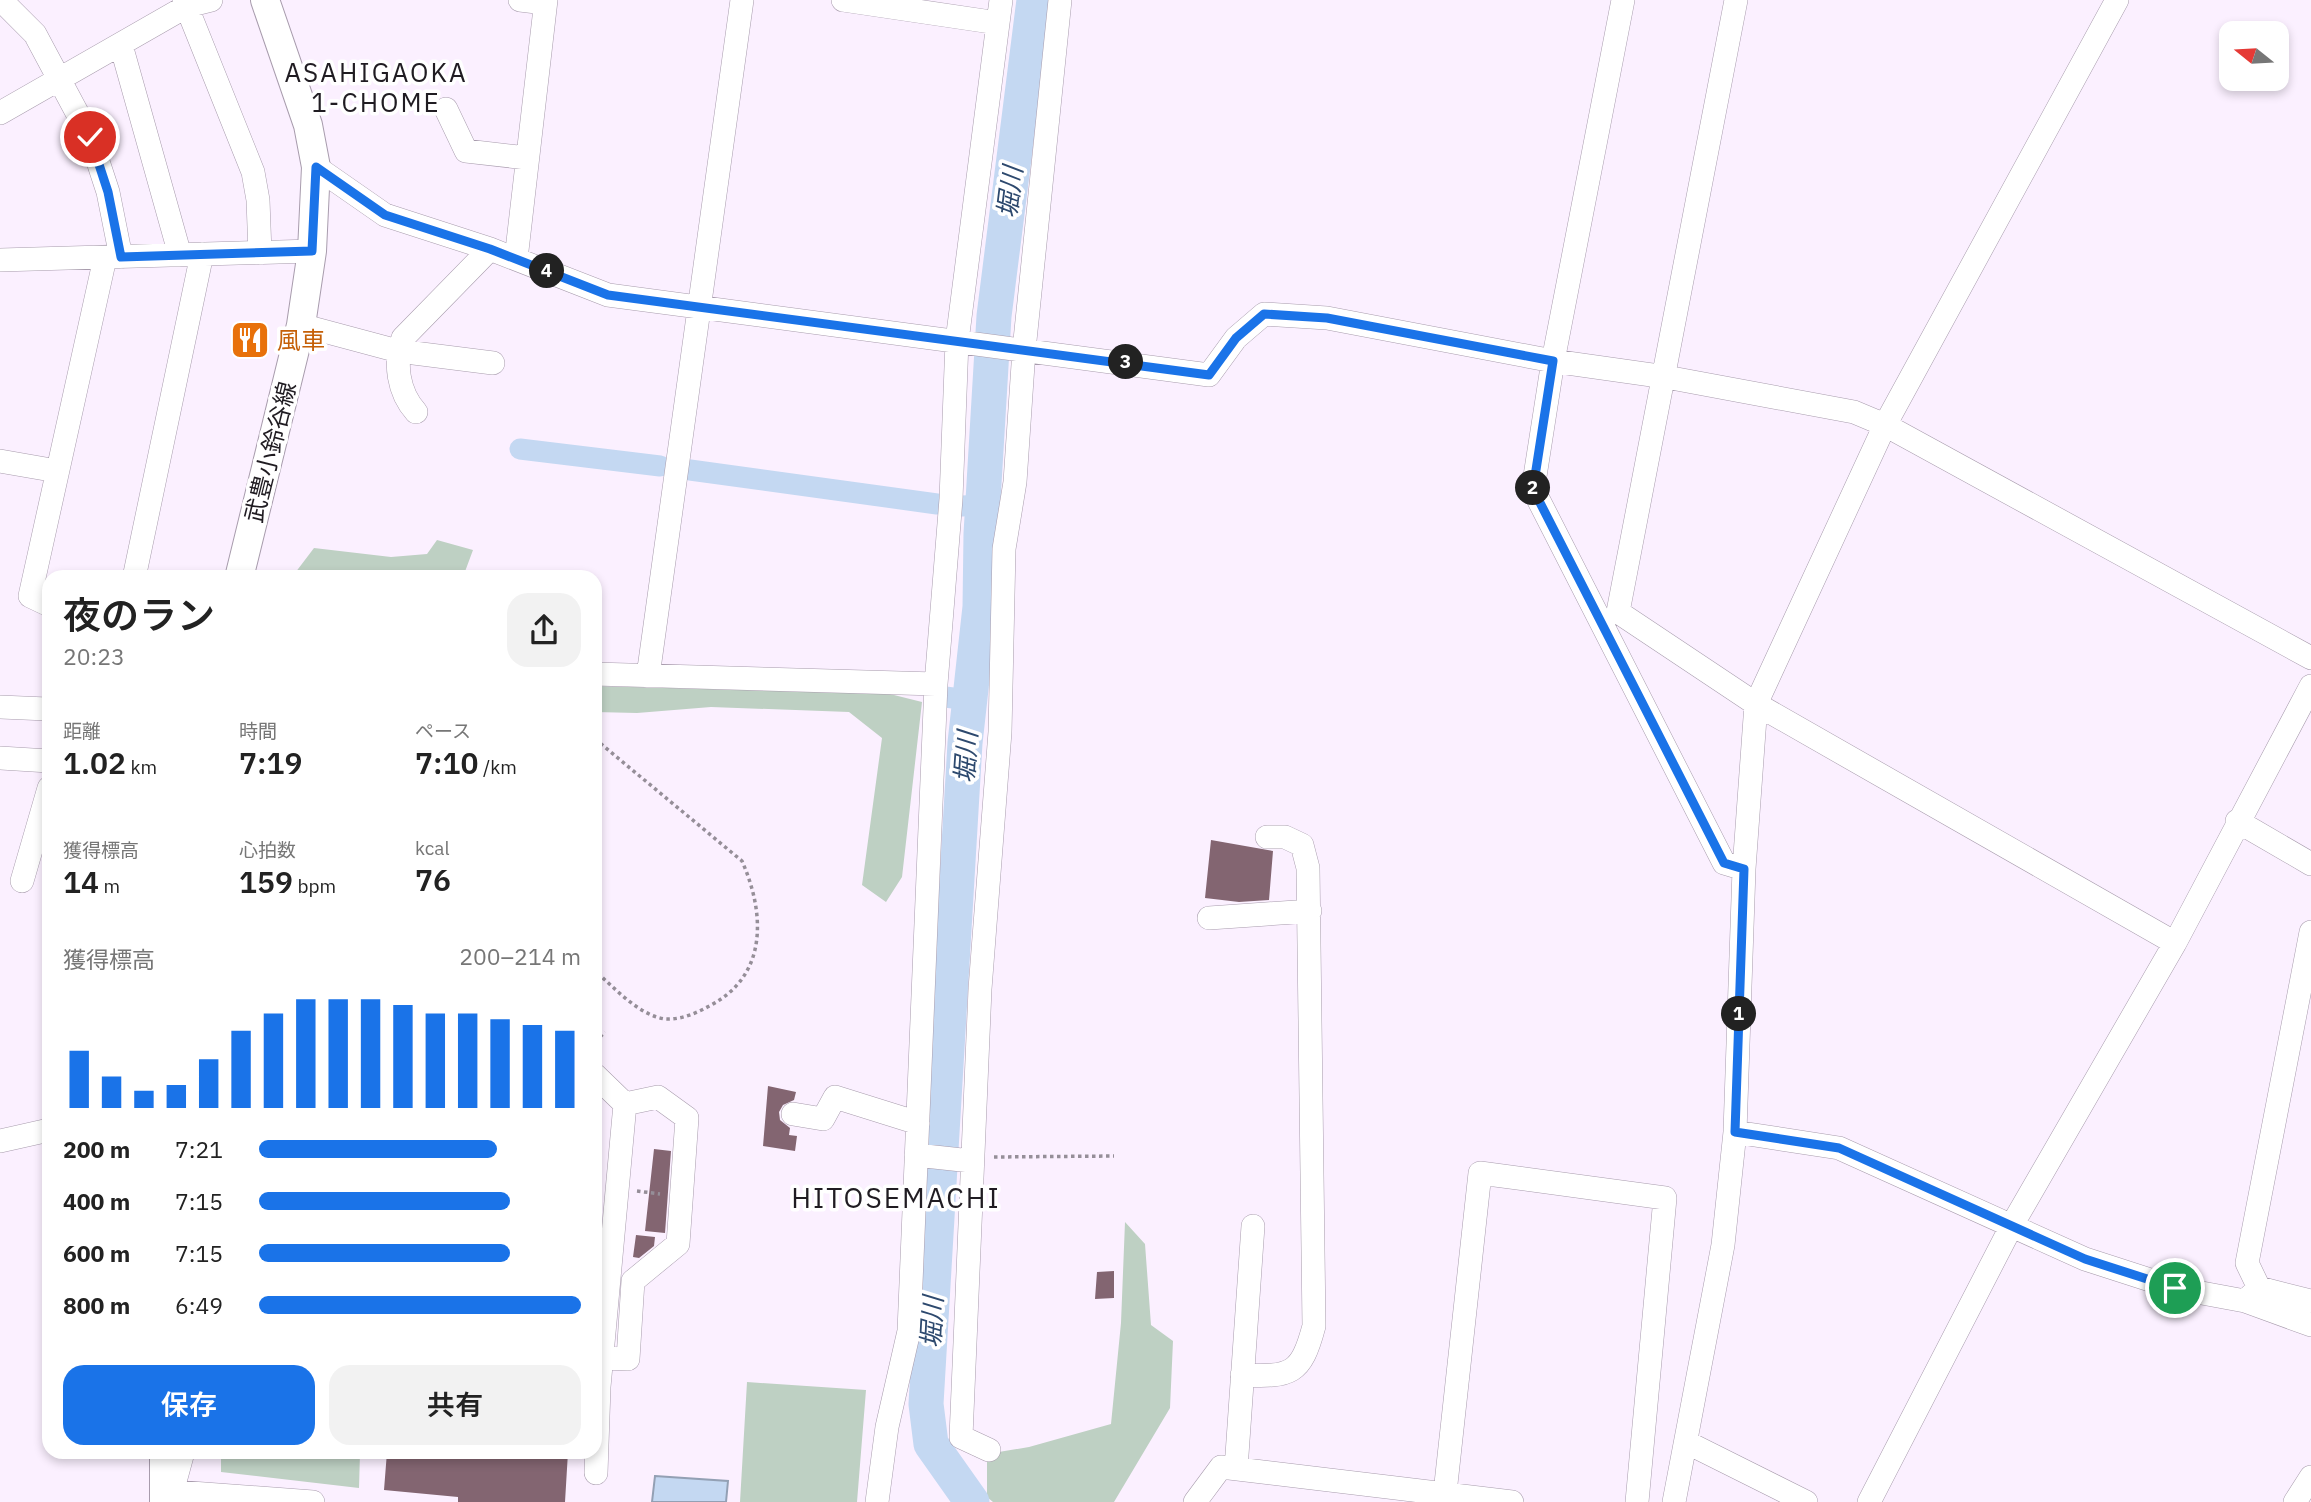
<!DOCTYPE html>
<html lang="ja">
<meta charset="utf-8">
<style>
body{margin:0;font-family:"IBM Plex Sans","Noto Sans JP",sans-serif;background:#f2f2f2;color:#222;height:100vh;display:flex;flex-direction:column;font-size:26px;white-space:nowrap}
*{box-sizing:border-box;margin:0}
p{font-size:23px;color:#767676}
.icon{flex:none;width:38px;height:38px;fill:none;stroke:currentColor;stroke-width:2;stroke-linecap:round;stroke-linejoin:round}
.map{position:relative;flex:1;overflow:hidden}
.drawer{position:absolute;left:42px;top:570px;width:560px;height:889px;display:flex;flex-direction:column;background:#fff;border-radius:21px;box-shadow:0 4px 10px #0003}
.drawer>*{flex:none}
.needle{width:46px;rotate:288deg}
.fabs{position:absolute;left:2219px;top:21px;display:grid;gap:14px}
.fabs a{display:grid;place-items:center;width:70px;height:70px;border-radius:14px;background:#fff;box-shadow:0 4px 10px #0003;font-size:35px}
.pin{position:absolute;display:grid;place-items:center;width:60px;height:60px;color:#fff;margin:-30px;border:4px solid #fff;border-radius:50%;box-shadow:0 2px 7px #0007}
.km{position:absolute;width:35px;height:35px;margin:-18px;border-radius:50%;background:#222;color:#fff;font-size:19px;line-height:35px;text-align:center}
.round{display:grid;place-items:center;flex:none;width:74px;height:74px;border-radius:21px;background:#f2f2f2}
.overview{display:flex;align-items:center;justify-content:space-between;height:119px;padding:0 21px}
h1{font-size:38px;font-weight:600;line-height:52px}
.metrics{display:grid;grid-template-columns:repeat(3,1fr);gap:10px;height:119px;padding:7px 21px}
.metrics div{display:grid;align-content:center}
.metrics b{font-size:30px;font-weight:600}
.metrics small{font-size:19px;font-weight:400}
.metrics p{font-size:19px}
.chart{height:196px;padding:14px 21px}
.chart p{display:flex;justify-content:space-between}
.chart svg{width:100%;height:126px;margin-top:7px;stroke:#1a73e8;stroke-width:6}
.primary-button{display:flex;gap:14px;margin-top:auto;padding:14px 21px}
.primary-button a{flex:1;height:80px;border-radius:21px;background:#1a73e8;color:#fff;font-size:28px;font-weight:600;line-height:80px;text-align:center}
.primary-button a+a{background:#f2f2f2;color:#222}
ul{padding:0 21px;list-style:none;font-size:23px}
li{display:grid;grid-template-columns:112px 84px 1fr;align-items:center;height:52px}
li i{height:18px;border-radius:9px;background:#1a73e8}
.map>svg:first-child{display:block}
.green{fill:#bed0c3}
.water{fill:#c4d8f2;stroke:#93a0b4;stroke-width:2}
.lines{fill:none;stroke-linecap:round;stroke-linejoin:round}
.canal{stroke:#c4d8f2;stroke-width:21}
.river{stroke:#c4d8f2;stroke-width:35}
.building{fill:#836571}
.minor-casing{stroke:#a89cad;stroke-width:24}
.major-casing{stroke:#a89cad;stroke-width:30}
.path{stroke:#958e98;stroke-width:3.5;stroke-dasharray:3.5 3.5;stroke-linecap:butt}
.minor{stroke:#fff;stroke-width:23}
.major{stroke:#fff;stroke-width:28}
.route-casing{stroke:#fff;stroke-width:14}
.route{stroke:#1a73e8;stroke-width:9}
.labels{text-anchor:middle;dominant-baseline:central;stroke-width:7;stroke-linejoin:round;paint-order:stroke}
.food-label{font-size:24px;fill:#c56008;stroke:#fff;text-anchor:start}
.street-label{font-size:24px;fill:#201c22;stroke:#fff}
.neighbourhood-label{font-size:26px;letter-spacing:2px;fill:#201c22;stroke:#fff}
.water-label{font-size:26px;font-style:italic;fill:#2d496e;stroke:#fff}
.quarter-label{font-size:28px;letter-spacing:2px;fill:#201c22;stroke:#fff}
</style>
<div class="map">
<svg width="2311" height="1502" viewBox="0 0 2311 1502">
<rect width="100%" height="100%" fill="#fbf0ff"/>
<!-- green -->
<path class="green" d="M437,540L473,550L463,577H292L314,548L391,557L427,554Z
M595,686L890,694L922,702L902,877L886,902L862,885L882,738L849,712L711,707L637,713L595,712Z
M1125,1222L1145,1244L1151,1325L1173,1341L1170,1408L1114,1502H993L987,1497V1454L1029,1447L1111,1424L1121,1323Z
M747,1382L866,1390L857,1502H740Z
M221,1453H360L359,1488L221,1472Z"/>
<!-- water -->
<path class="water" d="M655,1476L728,1481L726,1502H652Z"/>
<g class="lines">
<!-- canal -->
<path class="canal" d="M520,449L660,466
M690,470L937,504
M962,506L983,505
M945,697L969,700"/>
<!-- river -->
<path class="river" d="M972,1502L931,1444L926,1404L965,743L980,607L981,534L994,316L1034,0"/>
</g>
<!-- building -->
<path class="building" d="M1211,840L1273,851L1269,900L1239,902L1205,898Z
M768,1086L796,1092L794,1100L783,1105L779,1112L780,1120L790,1128L789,1135L797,1136L795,1151L763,1146Z
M654,1149L671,1151L665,1233L645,1231Z
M636,1235L655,1237L654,1246L639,1258L633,1257Z
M1114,1271V1298L1095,1299L1097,1272Z
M387,1452H568L565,1502H458V1497L384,1490Z"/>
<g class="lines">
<!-- minor casing -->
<g class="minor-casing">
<path id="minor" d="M1,0L35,34L90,137L108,192L121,257
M184,0L253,172L258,200L260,253
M520,0L545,3
M843,0L998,23
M1623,0L1553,361L1533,489L1724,863L1744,869
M1736,0L1618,612L1756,704L2175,943
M121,45L180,255
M446,109L466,151L527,158
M0,113L187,6L211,0
M316,167L385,215L490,249L608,295L1209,375L1236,338L1264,314L1327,318L1553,361L1666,377L1854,412L1885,425L2311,658
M516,259L546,0
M0,260L312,251
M301,325L398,351L493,363
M416,412C398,392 394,363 403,338L490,249
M0,461L57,471
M134,578L202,254
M49,605L30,596L105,258
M595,674L936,684
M648,676L742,0
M0,707L47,709
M0,758L49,761
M2237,821L2311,864
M22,881L49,788
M1209,918L1310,911
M595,1075L625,1104L599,1387L596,1473
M793,1114L823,1119L835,1097L918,1123
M1735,1132L1839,1148L2085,1259L2175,1288L2245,1301L2259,1288L2311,1301
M0,1141L49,1130
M916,1155L971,1161
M2259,1288L2247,1263L2311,932
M2245,1301L2311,1325
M602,1358L628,1359L633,1281L678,1244L687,1118L658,1097L625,1104
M1242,1375C1291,1377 1301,1375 1314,1326L1308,868L1302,845L1285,837H1267
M1686,1442L1806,1502
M989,1450L961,1437L980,989L1000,732L1004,549L1015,482L1024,350L1060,0
M1236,1469L1253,1226
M164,1491L313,1502
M170,1500L183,1452
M877,1502L887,1427L909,1331L936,684L951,499L957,341L1001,0
M1195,1502L1221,1467L1512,1502
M1444,1502L1480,1173L1665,1198L1637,1502
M1674,1502L1723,1245L1735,1132L1744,869L1756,704L1885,425L2117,0
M1869,1502L2012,1225L2175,943L2311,686
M2295,1502L2311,1477"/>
</g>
<!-- major casing -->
<g class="major-casing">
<path id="major" d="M239,578L301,325L312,251L316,167L308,125L265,0
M164,1452V1502"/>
</g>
<!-- path -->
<path class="path" d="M595,739L742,861C765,913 768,975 711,1005C697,1013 681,1020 665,1019C638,1015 614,987 595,971
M595,1042L605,1032
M994,1157L1114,1156
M637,1191L660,1194"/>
<!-- minor -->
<use href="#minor" class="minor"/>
<!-- major -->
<use href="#major" class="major"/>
</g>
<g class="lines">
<!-- route casing -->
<g class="route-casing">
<path id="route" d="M90,137L108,192L121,257L312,251L316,167L385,215L490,249L608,295L1209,375L1236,338L1264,314L1327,318L1553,361L1533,489L1724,863L1744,869L1735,1132L1839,1148L2085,1259L2175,1288"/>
</g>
<!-- route -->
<use href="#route" class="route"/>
</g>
<!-- icons -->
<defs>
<g id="restaurant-square" transform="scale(2.0125)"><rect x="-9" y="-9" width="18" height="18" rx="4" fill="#e8710a" stroke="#fff"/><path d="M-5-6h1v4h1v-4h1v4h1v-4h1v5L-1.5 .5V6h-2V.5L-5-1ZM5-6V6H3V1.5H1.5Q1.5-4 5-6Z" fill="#fff"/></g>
</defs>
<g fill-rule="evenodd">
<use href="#restaurant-square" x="250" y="340"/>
</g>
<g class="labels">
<!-- food labels -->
<g class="food-label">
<text x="277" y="340">風車</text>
</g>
<!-- street labels -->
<g class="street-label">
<text transform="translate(270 452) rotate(-76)">武豊小鈴谷線</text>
</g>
<!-- neighbourhood labels -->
<g class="neighbourhood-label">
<text x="376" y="72">ASAHIGAOKA<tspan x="376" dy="30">1-CHOME</tspan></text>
</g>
<!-- water labels -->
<g class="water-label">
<text transform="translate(1009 192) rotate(-83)">堀川</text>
<text transform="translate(965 757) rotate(-86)">堀川</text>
<text transform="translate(931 1322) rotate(-87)">堀川</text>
</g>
<!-- quarter labels -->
<g class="quarter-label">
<text x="896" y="1197">HITOSEMACHI</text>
</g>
</g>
</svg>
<div class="fabs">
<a><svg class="needle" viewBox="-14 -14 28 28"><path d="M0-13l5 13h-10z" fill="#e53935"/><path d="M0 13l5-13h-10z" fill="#767676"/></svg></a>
</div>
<div class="pin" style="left:2175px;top:1288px;background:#1e9e55"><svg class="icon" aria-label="arrive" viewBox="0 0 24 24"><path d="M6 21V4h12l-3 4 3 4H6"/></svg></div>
<div class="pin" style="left:90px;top:137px;background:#d93025"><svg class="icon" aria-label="check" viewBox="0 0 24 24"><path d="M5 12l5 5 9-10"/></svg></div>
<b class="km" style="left:1739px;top:1014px">1</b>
<b class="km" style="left:1533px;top:488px">2</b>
<b class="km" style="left:1126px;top:362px">3</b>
<b class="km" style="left:547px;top:271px">4</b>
<section class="drawer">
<div class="overview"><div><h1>夜のラン</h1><p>20:23</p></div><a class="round"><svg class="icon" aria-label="share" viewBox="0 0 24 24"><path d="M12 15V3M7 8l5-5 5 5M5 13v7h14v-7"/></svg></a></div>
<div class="metrics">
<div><p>距離</p><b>1.02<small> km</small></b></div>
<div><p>時間</p><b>7:19</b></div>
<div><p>ペース</p><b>7:10<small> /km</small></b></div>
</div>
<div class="metrics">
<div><p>獲得標高</p><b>14<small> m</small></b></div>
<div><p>心拍数</p><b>159<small> bpm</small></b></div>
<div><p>kcal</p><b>76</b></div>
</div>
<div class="chart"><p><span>獲得標高</span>200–214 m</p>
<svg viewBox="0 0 160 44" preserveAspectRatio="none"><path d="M5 44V24M15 44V33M25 44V38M35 44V36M45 44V27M55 44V17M65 44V11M75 44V6M85 44V6M95 44V6M105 44V8M115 44V11M125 44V11M135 44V13M145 44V15M155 44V17"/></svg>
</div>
<ul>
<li><b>200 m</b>7:21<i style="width:74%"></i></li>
<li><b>400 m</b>7:15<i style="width:78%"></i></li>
<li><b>600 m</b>7:15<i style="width:78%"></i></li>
<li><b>800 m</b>6:49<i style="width:100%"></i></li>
</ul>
<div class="primary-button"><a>保存</a><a>共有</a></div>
</section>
</div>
